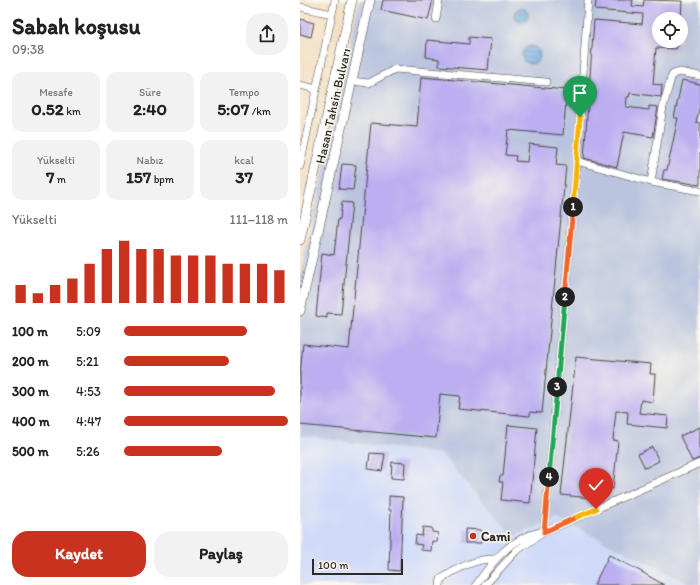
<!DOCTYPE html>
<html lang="tr">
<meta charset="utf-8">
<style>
body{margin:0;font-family:Itim,sans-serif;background:#f2f2f2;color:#222;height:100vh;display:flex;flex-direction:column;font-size:15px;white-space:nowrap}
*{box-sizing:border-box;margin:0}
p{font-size:13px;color:#767676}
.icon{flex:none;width:22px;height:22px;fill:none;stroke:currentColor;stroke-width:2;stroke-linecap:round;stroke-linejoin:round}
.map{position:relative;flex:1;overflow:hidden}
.sheet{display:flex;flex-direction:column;background:#fff;width:300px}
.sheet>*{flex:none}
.fabs{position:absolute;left:352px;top:12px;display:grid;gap:8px}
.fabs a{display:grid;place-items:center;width:36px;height:36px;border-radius:50%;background:#fff;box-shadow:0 4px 16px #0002;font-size:20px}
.scale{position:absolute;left:12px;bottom:10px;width:91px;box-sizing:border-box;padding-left:4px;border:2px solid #2b2b2b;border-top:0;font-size:11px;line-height:14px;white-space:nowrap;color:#2b2b2b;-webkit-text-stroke:3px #fbf7ec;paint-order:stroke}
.pin{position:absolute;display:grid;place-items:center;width:34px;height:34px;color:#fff;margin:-41px -17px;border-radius:50% 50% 50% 0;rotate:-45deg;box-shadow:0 0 4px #0007}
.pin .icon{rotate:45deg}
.km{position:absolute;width:20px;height:20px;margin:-10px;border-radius:50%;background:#222;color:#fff;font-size:11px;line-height:20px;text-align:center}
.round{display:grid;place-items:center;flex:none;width:42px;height:42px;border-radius:16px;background:#f2f2f2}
.overview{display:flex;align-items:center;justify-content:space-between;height:68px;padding:0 12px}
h1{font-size:22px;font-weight:700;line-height:30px}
.stats{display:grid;grid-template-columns:repeat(3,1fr);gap:6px;height:68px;padding:4px 12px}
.stats div{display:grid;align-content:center;border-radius:10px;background:#f2f2f2;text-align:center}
.stats b{font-size:17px;font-weight:700}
.stats small{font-size:11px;font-weight:400}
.stats p{font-size:11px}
.chart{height:112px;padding:8px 12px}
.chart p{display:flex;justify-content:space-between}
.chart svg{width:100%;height:72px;margin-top:4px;stroke:#c8321e;stroke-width:6}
.primary-button{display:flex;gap:8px;margin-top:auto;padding:8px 12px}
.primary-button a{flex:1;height:46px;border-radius:16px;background:#c8321e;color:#fff;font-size:16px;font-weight:700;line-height:46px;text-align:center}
.primary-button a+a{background:#f2f2f2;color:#222}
ul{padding:0 12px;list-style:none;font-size:13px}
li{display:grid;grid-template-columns:64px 48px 1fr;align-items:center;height:30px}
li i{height:10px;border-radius:5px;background:#c8321e}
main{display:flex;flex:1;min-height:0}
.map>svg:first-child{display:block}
.built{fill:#cfdaf9}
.industrial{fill:#bac4de;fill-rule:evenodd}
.water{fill:url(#water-rules);stroke:#4c6c86}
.building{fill:#bbaef1}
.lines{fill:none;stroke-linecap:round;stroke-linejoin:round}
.minor-casing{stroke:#494642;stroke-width:8}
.major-casing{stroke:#494642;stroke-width:10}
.minor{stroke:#fff;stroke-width:7}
.major{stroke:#fff;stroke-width:9}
.split-1-casing{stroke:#fff;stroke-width:8}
.split-2-casing{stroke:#fff;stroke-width:8}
.split-3-casing{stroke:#fff;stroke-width:8}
.split-4-casing{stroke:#fff;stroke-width:8}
.split-5-casing{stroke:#fff;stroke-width:8}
.split-6-casing{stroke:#fff;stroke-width:8}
.split-1{stroke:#f5b400;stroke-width:5}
.split-2{stroke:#f0652b;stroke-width:5}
.split-3{stroke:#22a559;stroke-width:5}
.split-4{stroke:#22a559;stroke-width:5}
.split-5{stroke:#f0652b;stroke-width:5}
.split-6{stroke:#f5b400;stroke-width:5}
.poi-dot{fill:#c8321e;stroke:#fbf7ec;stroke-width:1.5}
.labels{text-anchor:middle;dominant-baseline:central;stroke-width:3;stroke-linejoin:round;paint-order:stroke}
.street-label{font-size:13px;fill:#2b2b2b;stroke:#fbf7ec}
.poi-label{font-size:13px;font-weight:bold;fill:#2b2b2b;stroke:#fbf7ec;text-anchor:start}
</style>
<main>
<section class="sheet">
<div class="overview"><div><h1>Sabah koşusu</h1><p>09:38</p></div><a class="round"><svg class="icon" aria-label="share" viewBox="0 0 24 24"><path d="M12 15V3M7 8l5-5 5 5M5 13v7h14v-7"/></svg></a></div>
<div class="stats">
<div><p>Mesafe</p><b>0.52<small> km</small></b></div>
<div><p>Süre</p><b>2:40</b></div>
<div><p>Tempo</p><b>5:07<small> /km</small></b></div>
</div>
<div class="stats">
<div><p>Yükselti</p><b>7<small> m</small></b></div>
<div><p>Nabız</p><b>157<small> bpm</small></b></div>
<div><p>kcal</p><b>37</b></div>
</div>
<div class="chart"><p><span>Yükselti</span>111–118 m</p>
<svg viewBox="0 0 160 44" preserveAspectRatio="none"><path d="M5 44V33M15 44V38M25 44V33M35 44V29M45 44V20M55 44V11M65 44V6M75 44V11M85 44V11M95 44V15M105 44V15M115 44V15M125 44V20M135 44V20M145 44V20M155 44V24"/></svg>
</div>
<ul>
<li><b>100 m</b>5:09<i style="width:75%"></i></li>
<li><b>200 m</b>5:21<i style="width:64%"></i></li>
<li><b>300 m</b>4:53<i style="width:92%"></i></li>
<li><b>400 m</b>4:47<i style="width:100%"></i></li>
<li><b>500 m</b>5:26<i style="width:60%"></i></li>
</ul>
<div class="primary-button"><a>Kaydet</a><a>Paylaş</a></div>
</section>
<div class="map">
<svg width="400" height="585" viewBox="0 0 400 585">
<defs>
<pattern id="water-rules" width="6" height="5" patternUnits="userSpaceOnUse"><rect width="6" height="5" fill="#6eace0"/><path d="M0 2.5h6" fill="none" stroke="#5b8cb6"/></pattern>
</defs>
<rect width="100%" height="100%" fill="#fbf7ec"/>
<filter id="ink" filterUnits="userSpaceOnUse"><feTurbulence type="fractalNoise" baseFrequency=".025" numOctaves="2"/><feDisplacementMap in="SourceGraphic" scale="8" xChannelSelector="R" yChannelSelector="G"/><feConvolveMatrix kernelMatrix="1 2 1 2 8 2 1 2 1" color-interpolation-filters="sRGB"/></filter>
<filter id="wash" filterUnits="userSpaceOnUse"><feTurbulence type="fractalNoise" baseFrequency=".012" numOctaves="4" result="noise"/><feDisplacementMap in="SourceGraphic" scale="16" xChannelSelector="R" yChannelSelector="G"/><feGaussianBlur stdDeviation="0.9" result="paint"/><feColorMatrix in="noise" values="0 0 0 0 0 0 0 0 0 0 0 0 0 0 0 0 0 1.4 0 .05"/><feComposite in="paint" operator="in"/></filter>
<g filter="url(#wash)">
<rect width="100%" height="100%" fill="#f3dec1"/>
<!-- built -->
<path class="built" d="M0,436L141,454L214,537L257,518L392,585H0Z"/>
<!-- industrial -->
<path class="industrial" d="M59,0H400V585H392L257,518L214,537L141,454L0,436V277ZM359,19H381V41H359Z"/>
<!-- water -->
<path class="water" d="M214 15a7 7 0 1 1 14 0a7 7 0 1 1-14 0Z
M222 55a9 9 0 1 1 18 0a9 9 0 1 1-18 0Z"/>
<g id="blocks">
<!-- building -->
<path class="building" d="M83,0H133L128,20L81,10Z
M296,0H333L332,6L343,7L344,0L382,1L381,19H359V41H375V43H379L376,49L356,48L353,84L362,85L361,97L330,93L329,97H327L326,107L349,110V106L358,107L353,137L324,132L317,167L284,158L294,20L342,24L343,14L295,10Z
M0,19L14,23L11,37L0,34Z
M169,37L191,39L188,70L139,66V59L126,57L127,40L169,44Z
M121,77L267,90L263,135L208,130L205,155L216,156L215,161L227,162L229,144L258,147L256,165L266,166L242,413L230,412V416L158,409L160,396L140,394L136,438L0,425V374L3,344L49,349L71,123L117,127Z
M382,80L400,84V105L396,122L400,123V185L362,179L364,170H367L378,118H374Z
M42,164L56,165L53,190L39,189Z
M42,202L52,203L41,314L27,313V318L16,316L22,253L34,255L38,219H40Z
M276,357L351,364L350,374H355L353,402L341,400L339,413L368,416L367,428L327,424L328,412L316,411L313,440L318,441L313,489L301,487L300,493L291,498L261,495Z
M208,425L237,428L230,503L201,500L203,482H199L200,476H203Z
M400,427V458L392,461L380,436Z
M352,447L359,461L345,468L338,454Z
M70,453L85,454L82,471L68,469Z
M92,462L105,463L104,479L91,478Z
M89,496L103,497L100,571L89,570L91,510H89Z
M123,527L132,528V532L138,533L137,542L132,541L131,551L121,550L122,545L115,544L116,535L122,536Z
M165,529L181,530V543H165Z
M309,555L340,571L364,585H294Z"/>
</g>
</g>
<g filter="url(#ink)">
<use href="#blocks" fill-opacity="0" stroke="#494642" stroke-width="1"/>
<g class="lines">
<!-- minor casing -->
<g class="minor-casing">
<path id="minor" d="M0,7L32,14
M136,19L139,0
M51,81L69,83L95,69L246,82
M0,85L16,89
M277,161L351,182L400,191
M0,166L35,0
M351,182L363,107L371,78L373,74L380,72L400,76
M244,532L277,161L288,0
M140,585L141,579C156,569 175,558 194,559
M176,585C193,561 209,539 240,532
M185,585L216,551L244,532L400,463"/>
</g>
<!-- major casing -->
<g class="major-casing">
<path id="major" d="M0,240L52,0
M0,311L70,0"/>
</g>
<!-- minor -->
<use href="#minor" class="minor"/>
<!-- major -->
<use href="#major" class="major"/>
</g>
</g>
<g class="lines" filter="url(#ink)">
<!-- split-1 casing -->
<g class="split-1-casing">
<path id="split-1" d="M273,207L280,117"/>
</g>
<!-- split-2 casing -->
<g class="split-2-casing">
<path id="split-2" d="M265,297L273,207"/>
</g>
<!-- split-3 casing -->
<g class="split-3-casing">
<path id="split-3" d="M257,387L265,297"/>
</g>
<!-- split-4 casing -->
<g class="split-4-casing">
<path id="split-4" d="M249,477L257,387"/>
</g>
<!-- split-5 casing -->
<g class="split-5-casing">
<path id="split-5" d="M249,477L244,532L277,517"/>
</g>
<!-- split-6 casing -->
<g class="split-6-casing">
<path id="split-6" d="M277,517L296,509"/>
</g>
<!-- split-1 -->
<use href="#split-1" class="split-1"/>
<!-- split-2 -->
<use href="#split-2" class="split-2"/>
<!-- split-3 -->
<use href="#split-3" class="split-3"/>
<!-- split-4 -->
<use href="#split-4" class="split-4"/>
<!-- split-5 -->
<use href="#split-5" class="split-5"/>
<!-- split-6 -->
<use href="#split-6" class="split-6"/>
</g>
<!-- markers -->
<circle class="poi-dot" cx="173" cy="536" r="4"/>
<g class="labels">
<!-- street labels -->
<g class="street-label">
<text transform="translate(33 106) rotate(-77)">Hasan Tahsin Bulvarı</text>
</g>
<!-- poi labels -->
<g class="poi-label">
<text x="181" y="536">Cami</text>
</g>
</g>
</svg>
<div class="fabs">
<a><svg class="icon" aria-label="locate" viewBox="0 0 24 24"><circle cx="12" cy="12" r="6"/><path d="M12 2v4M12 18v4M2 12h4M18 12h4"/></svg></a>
</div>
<div class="scale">100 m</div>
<div class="pin" style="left:280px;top:117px;background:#1e9e55"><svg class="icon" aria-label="arrive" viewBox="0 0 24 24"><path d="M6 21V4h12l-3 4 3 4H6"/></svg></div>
<div class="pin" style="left:296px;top:509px;background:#d93025"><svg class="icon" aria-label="check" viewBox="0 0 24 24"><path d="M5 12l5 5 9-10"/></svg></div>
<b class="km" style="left:273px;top:207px">1</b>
<b class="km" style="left:265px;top:297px">2</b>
<b class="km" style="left:257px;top:387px">3</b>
<b class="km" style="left:249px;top:477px">4</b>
</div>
</main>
